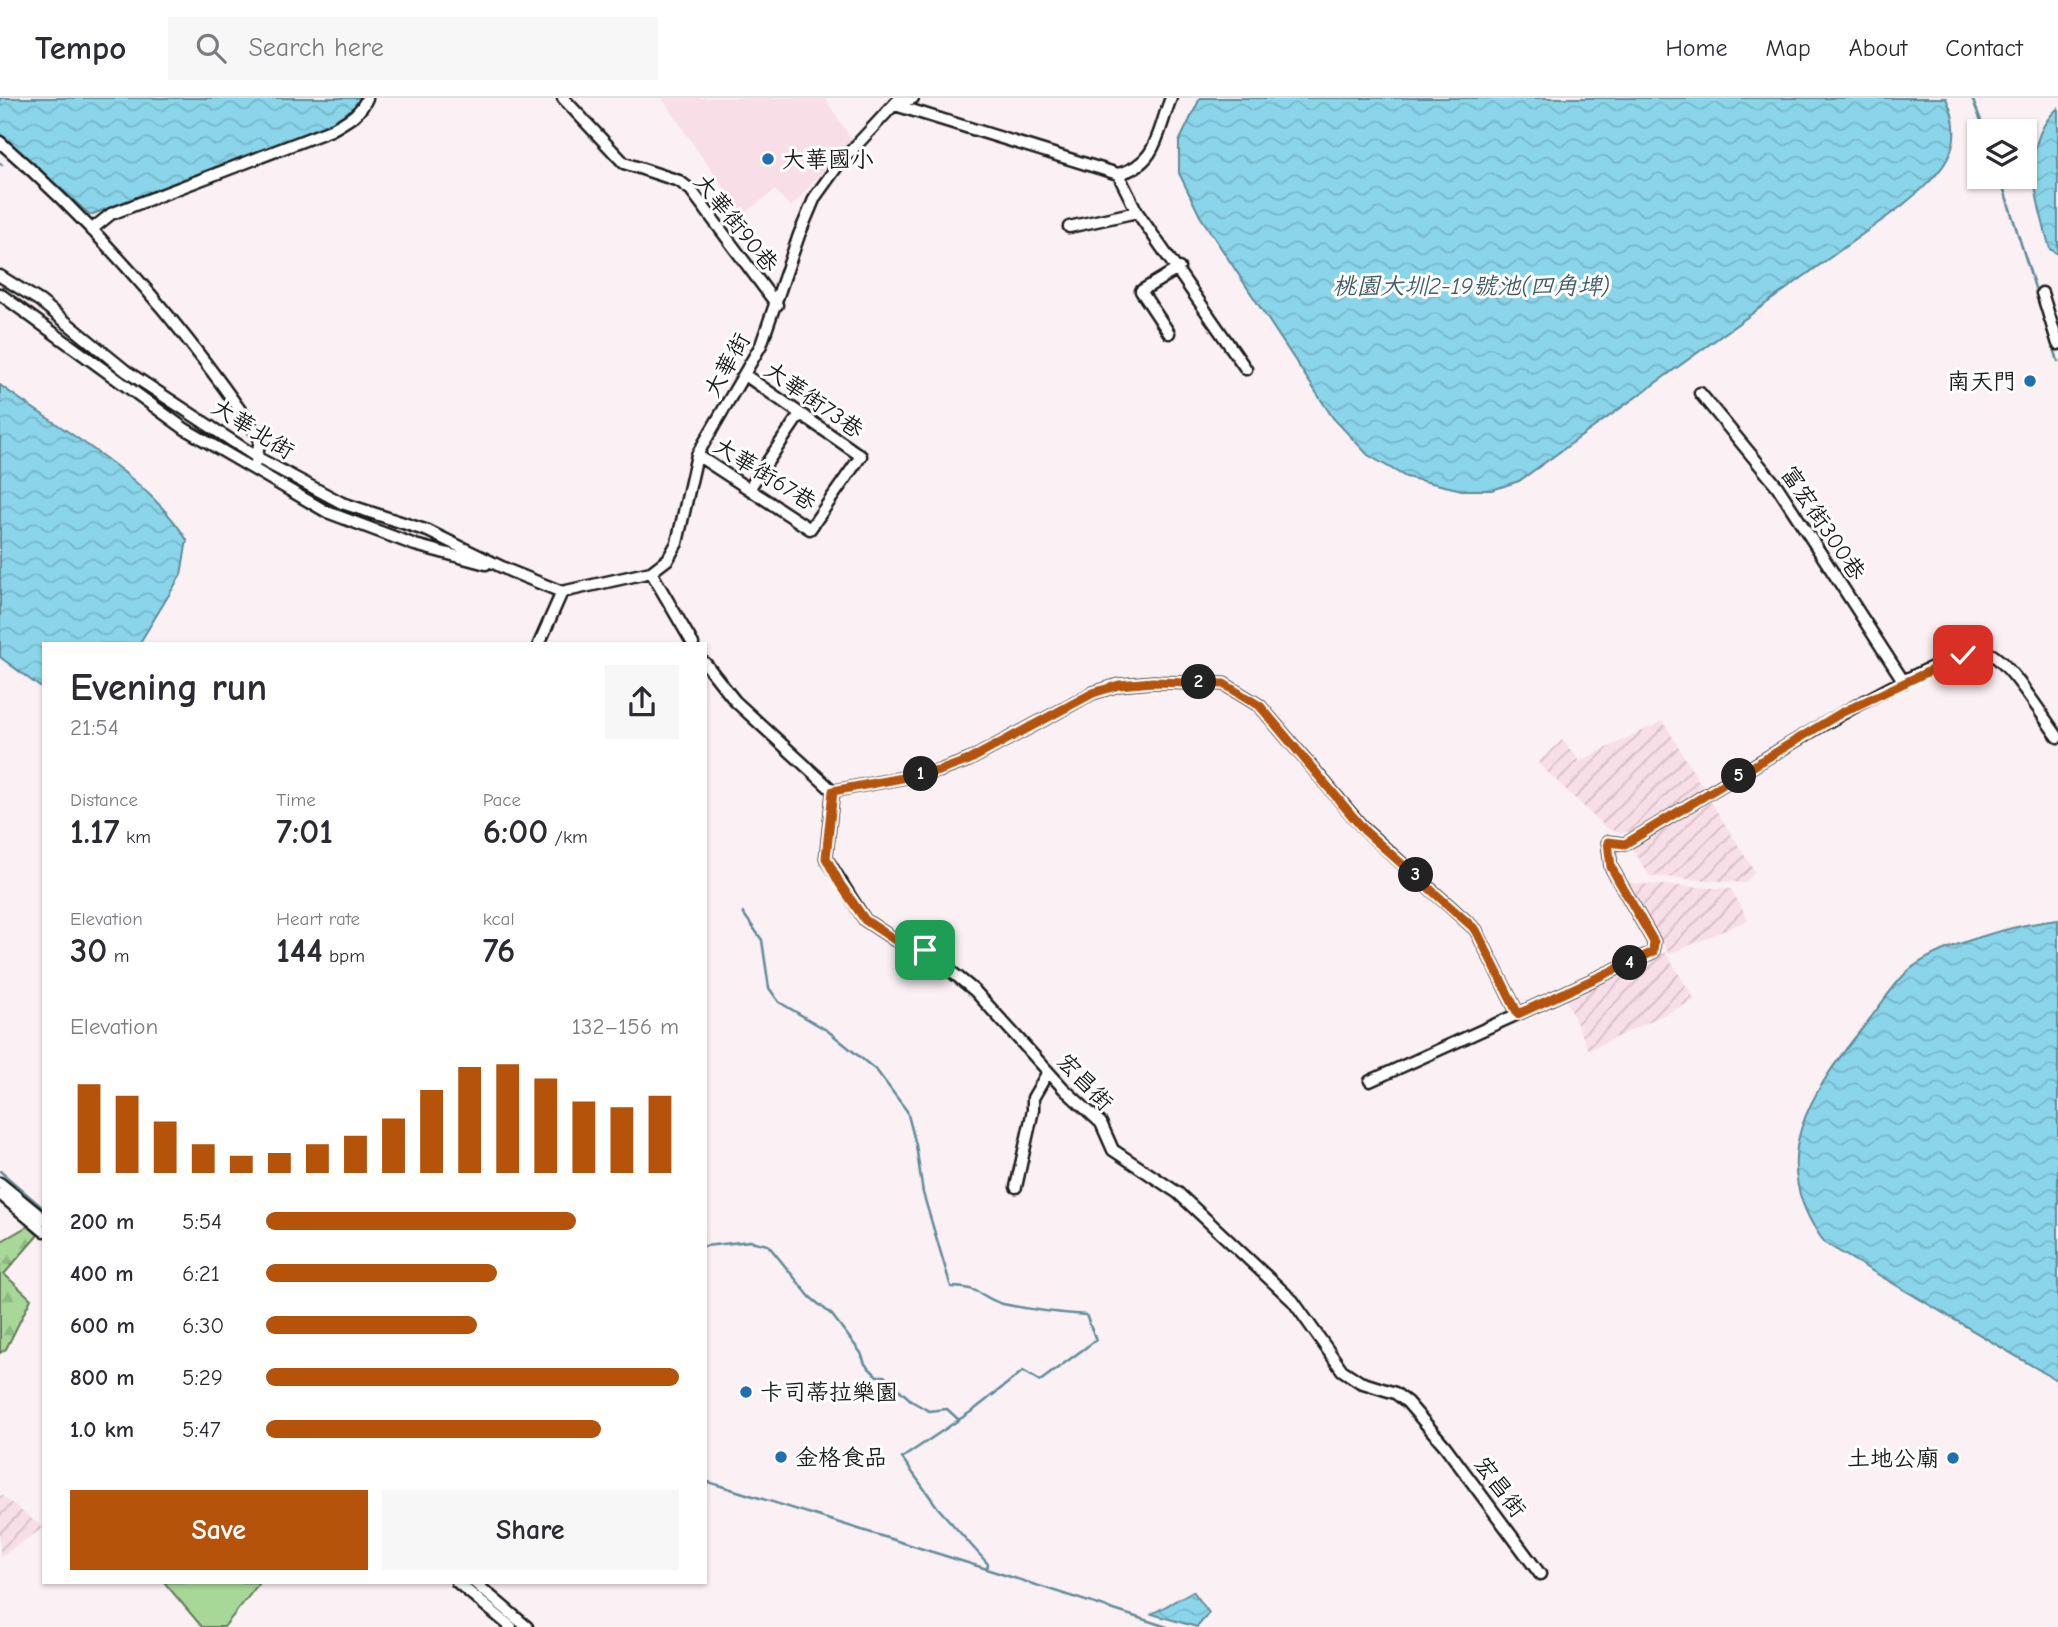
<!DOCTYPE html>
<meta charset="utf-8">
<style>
body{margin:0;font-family:"Comic Neue","LXGW WenKai TC",sans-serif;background:#f7f7f7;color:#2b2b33;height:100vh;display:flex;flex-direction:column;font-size:26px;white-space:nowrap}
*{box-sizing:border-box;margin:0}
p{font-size:23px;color:#7c7c81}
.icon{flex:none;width:38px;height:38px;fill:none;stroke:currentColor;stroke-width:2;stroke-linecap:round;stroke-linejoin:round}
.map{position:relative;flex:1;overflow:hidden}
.sheet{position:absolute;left:42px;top:544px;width:665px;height:942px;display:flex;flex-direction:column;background:#fff;border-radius:0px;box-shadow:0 2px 5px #0004}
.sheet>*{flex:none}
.fabs{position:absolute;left:1967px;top:21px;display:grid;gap:14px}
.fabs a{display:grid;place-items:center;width:70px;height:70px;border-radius:0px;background:#fff;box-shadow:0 2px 5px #0004;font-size:35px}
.pin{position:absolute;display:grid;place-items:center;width:60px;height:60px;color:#fff;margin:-30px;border-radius:14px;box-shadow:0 4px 10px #0006}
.km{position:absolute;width:35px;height:35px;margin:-18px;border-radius:50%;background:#222;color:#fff;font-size:19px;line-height:35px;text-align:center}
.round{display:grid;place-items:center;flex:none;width:74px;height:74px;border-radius:0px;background:#f7f7f7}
.overview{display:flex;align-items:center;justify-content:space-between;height:119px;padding:0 28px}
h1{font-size:38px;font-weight:600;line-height:52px}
.figures{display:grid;grid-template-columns:repeat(3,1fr);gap:10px;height:119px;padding:7px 28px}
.figures div{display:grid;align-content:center}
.figures b{font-size:35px;font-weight:600}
.figures small{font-size:19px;font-weight:400}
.figures p{font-size:19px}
.chart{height:196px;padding:14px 28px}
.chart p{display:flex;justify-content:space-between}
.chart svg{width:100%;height:126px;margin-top:7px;stroke:#b45309;stroke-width:6}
.button{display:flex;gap:14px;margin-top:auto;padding:14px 28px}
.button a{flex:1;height:80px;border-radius:0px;background:#b45309;color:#fff;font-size:28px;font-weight:600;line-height:80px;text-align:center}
.button a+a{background:#f7f7f7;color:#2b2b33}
ul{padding:0 28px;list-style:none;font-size:23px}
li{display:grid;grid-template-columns:112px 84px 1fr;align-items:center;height:52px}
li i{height:18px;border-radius:9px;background:#b45309}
header{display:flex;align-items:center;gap:42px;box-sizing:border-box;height:98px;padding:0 35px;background:#fff;border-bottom:2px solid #e1e1e2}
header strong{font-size:33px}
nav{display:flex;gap:38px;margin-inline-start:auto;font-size:24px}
.search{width:490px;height:63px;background:#f7f7f7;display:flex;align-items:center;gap:18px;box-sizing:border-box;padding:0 24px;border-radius:0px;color:#7c7c81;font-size:26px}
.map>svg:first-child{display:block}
.built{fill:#f7dee7}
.industrial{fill:url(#industrial-furrows)}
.green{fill:#a7d898;stroke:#627a5a;stroke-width:2}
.forest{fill:url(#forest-firs);stroke:#627a5a;stroke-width:2}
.water{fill:url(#water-waves);stroke:#5e8b98;stroke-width:2}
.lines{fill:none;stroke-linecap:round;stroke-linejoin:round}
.stream{stroke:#5e8b98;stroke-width:2.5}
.minor-casing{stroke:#1c1c1c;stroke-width:15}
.minor{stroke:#fff;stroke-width:10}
.route-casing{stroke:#fff;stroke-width:14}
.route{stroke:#b45309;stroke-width:9}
.poi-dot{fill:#1f6fb2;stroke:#fff;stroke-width:2.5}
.labels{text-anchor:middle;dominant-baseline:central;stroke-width:6;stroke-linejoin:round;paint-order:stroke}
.poi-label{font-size:23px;fill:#1c1c1c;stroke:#fff;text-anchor:start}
.street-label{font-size:23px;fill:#1c1c1c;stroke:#fff}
.water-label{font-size:24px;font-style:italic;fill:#425d64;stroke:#fff}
</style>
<header>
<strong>Tempo</strong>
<div class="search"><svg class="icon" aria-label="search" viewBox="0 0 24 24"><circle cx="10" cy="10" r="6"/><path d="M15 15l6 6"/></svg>Search here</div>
<nav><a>Home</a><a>Map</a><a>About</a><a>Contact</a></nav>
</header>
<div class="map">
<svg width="2058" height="1529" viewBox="0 0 2058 1529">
<defs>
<pattern id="industrial-furrows" width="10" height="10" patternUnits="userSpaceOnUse" patternTransform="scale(1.75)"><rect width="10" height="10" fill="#f7dee7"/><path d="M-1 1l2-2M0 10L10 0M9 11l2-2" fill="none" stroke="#d3bec6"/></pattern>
<pattern id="forest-firs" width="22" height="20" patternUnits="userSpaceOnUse" patternTransform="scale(1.75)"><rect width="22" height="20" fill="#a7d898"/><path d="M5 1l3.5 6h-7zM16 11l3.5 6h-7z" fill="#8fb982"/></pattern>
<pattern id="water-waves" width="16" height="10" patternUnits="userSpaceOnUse" patternTransform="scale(1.75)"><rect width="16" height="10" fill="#8ad5ea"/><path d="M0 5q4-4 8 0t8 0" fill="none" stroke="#76b6c8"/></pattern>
</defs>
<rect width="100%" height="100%" fill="#fbf0f4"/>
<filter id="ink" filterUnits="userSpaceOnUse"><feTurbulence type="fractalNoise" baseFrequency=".0143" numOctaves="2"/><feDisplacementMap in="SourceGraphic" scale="14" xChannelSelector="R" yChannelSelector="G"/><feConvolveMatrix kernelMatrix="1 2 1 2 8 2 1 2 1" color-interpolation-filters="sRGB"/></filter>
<g filter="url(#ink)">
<!-- built -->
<path class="built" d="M662,0H825L851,41L791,109L775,92L742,117Z"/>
<!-- industrial -->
<path class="industrial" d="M1663,623L1704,692L1635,733L1621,735L1606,730L1538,665L1562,642L1580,663Z
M1711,704L1755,774L1745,785L1650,778L1632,751Z
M1628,785L1731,791L1748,822L1669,856Z
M1665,854L1695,902L1589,952L1565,900Z
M0,1396L43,1430L0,1459Z"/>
<!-- green -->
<path class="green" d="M164,1484H260L224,1529H202Z"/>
<!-- forest -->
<path class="forest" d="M28,1128L38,1137L4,1176L31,1201L6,1251L0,1255V1144Z"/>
<!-- water -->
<path class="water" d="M0,0H362L358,9L340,23L90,117L0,36Z
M1200,0H1946C1971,53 1937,79 1899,110L1519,383L1492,392H1462L1406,379L1368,357L1333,320L1200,118L1179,75V44Z
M2058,10V156L2050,151C2038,105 2017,47 2058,10Z
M0,287C62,333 146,376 187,442L181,477L139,546H44V592L0,559Z
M2058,822V1283L1825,1145C1763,1063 1810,995 1865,927C1879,910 1892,888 1908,873C1937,847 2019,826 2058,822Z
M1193,1493L1209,1515L1197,1529L1152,1516Z"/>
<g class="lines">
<!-- stream -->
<path class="stream" d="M1972,0L1985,33
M0,65L2,67
M2000,79L2058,263
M0,1073L44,1111
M705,1148L750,1143L768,1147L810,1199L832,1217L861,1255L865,1266L877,1278H884L913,1304L929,1313L947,1311L959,1322
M705,1383L987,1471L988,1466L938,1410L902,1360L975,1311L1023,1273L1040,1283L1096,1242L1086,1217C1058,1215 1031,1212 1003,1206C981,1200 982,1189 951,1189L923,1095L916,1047L907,1013L877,973L828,933L779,904L769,890L762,842L743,815
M986,1471L1167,1529"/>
<!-- minor casing -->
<g class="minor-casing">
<path id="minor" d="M563,0L624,65L679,83L691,92L777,207
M895,7L1118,76C1158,66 1157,34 1171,0
M895,7L913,0
M0,44C100,131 186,231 260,341L256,364
M1118,76L1137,114L1246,271
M1069,129L1137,114
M91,132L111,116L331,32C346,23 360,17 367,0
M0,178L40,203L126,273L258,360L342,405L428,433L510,473L562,494
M2042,195L2058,246
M0,196L185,331L327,414L415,447L486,466
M1169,235L1141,193L1179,170
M1700,295L1777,388L1904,584
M697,357L810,431L861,358L745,277
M749,391L800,316
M651,474L693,546
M562,494L651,474L668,461L677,445L697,357L761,247L799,137L815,99L838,67L900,0
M539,546L562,494
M705,565L735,603L833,693L826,760L865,822L895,842L925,852L975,893L1064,991L1101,1025L1113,1052L1178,1095L1293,1203L1342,1272L1360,1284L1395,1295L1407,1304L1445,1348L1540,1476
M833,693L939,673L969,662L1093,595L1119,587L1153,584L1224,586L1260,608L1365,732L1476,832L1518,916L1653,854L1654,844L1611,769L1608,744L1625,746C1680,715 1941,544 1986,554C2007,559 2044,621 2058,639
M1370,983L1518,916
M0,1085L44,1121
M1016,1089L1033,1012V1000L1048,974
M0,1096L44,1133
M457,1484L511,1529
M474,1484L527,1529"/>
</g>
<!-- minor -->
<use href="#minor" class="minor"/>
</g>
</g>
<g class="lines" filter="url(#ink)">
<!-- route casing -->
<g class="route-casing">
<path id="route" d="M925,852L895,842L865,822L840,786L826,760L833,693L939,673L969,662L1093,595L1119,587L1153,584L1224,586L1260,608L1365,733L1476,832L1518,916L1653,854L1654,844L1611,769L1608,744L1625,746L1841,615L1963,557"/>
</g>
<!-- route -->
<use href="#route" class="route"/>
</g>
<!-- markers -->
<g class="poi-dot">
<circle cx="768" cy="61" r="7"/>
<circle cx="2030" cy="283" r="7"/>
<circle cx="746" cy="1294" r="7"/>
<circle cx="781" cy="1359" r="7"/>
<circle cx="1953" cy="1360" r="7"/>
</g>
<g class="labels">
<!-- poi labels -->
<g class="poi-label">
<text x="782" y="61">大華國小</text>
<text x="2016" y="283" text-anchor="end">南天門</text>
<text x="760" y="1294">卡司蒂拉樂園</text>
<text x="795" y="1359">金格食品</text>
<text x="1939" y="1360" text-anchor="end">土地公廟</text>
</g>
<!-- street labels -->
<g class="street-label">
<text transform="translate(736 125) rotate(51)">大華街90巷</text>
<text transform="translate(727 267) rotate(-61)">大華街</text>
<text transform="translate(814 302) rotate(35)">大華街73巷</text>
<text transform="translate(253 331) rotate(32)">大華北街</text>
<text transform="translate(765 376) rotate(32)">大華街67巷</text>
<text transform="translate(1823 425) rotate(56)">富宏街300巷</text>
<text transform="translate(1085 984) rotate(46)">宏昌街</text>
<text transform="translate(1500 1389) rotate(53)">宏昌街</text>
</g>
<!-- water labels -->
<g class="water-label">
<text x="1471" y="188">桃園大圳2-19號池(四角埤)</text>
</g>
</g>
</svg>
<div class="fabs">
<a><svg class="icon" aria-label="layers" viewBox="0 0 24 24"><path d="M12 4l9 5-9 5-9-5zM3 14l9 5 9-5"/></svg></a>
</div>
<div class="pin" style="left:925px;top:852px;background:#1e9e55"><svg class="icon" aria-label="arrive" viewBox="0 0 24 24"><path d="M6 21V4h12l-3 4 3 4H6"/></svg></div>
<div class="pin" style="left:1963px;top:557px;background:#d93025"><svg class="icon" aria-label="check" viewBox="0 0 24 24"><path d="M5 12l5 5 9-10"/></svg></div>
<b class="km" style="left:921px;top:676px">1</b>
<b class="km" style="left:1199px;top:584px">2</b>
<b class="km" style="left:1416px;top:777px">3</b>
<b class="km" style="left:1630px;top:865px">4</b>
<b class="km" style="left:1739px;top:678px">5</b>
<section class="sheet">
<div class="overview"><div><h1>Evening run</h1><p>21:54</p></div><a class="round"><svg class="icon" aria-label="share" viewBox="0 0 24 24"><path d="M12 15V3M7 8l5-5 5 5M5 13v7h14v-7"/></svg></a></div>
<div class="figures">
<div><p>Distance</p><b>1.17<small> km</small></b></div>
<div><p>Time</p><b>7:01</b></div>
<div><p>Pace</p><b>6:00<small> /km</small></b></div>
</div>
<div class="figures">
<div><p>Elevation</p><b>30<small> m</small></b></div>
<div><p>Heart rate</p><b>144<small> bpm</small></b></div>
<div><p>kcal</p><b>76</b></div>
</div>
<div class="chart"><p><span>Elevation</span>132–156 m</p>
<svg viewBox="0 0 160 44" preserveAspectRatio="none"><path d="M5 44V13M15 44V17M25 44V26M35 44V34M45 44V38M55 44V37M65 44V34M75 44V31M85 44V25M95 44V15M105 44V7M115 44V6M125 44V11M135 44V19M145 44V21M155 44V17"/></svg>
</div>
<ul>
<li><b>200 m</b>5:54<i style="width:75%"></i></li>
<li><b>400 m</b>6:21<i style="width:56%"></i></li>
<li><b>600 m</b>6:30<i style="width:51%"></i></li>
<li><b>800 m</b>5:29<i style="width:100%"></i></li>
<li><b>1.0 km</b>5:47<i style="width:81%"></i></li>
</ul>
<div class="button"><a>Save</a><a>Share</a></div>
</section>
</div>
